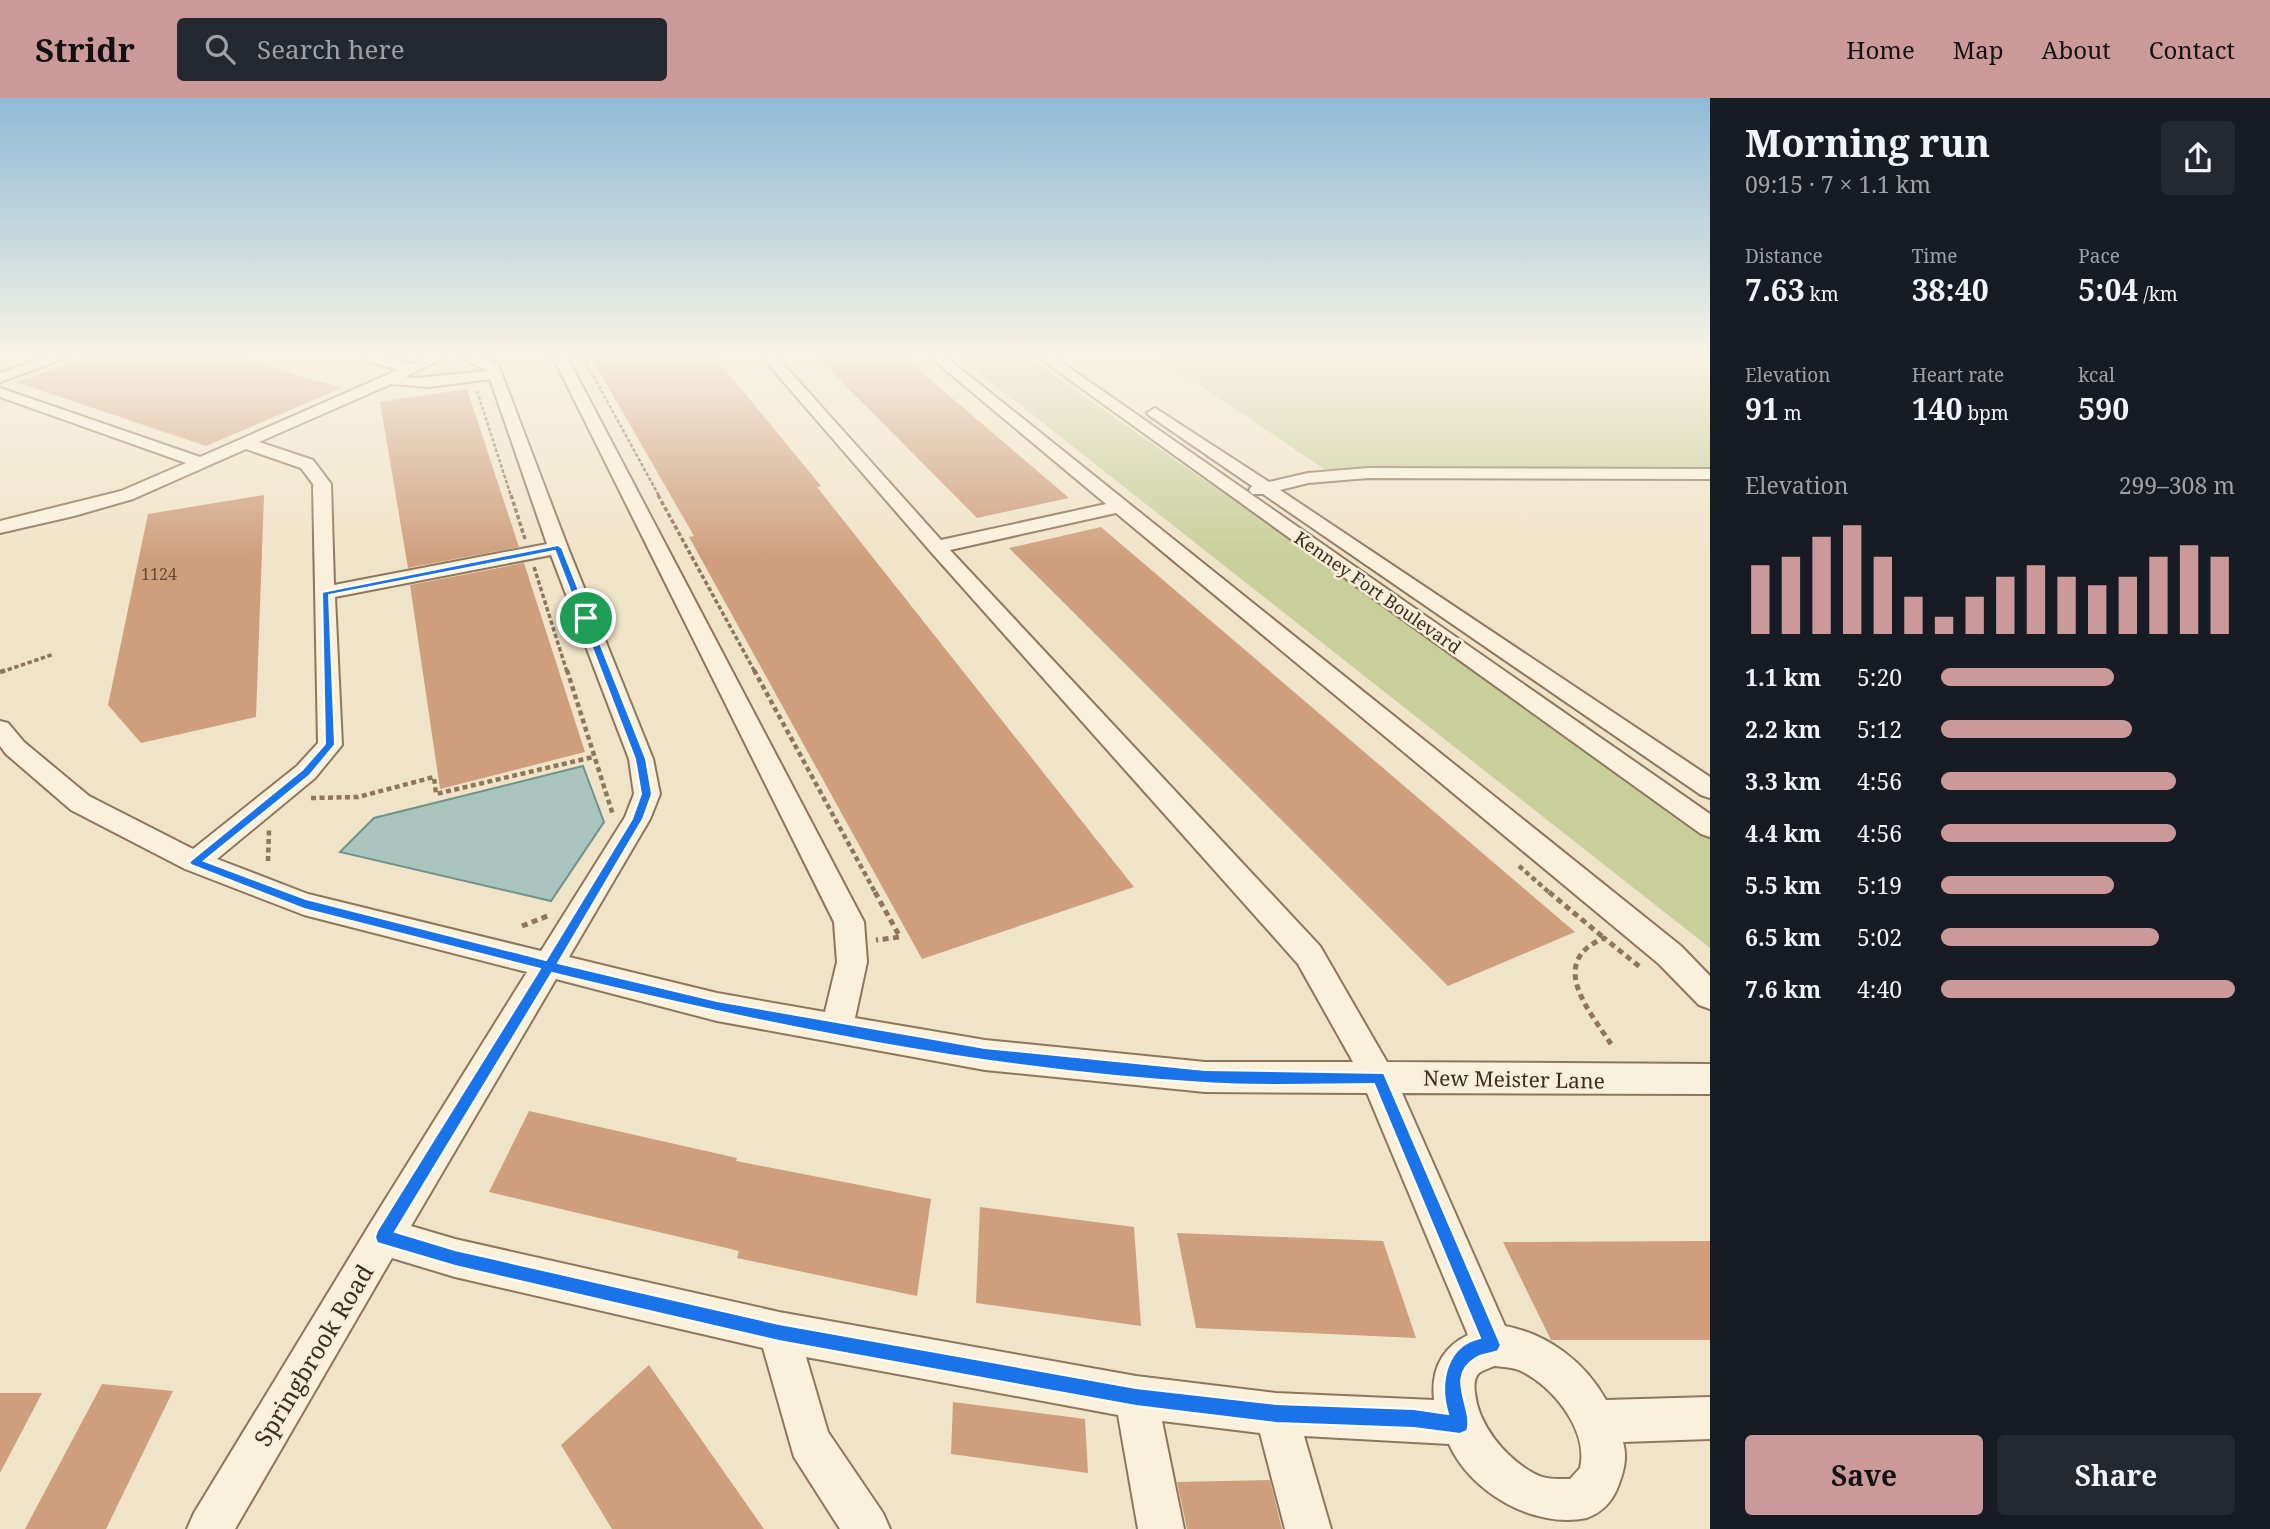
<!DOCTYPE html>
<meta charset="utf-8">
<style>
body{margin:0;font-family:"Noto Serif",serif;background:#242831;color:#f1f3f6;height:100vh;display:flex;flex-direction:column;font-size:26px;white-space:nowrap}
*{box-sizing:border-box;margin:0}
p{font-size:23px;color:#9ea1a6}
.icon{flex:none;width:38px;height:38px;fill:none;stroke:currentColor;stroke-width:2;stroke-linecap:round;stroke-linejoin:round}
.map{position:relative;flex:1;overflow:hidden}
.sheet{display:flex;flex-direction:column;background:#171b24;width:560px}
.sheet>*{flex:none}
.pin{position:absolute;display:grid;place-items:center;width:60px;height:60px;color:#fff;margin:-30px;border:4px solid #fff;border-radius:50%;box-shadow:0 2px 7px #0007}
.round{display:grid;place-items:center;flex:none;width:74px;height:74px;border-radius:7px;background:#242831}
.head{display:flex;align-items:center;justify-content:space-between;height:119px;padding:0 35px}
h1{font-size:38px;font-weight:700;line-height:52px}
.metrics{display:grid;grid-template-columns:repeat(3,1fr);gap:10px;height:119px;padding:7px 35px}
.metrics div{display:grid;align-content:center}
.metrics b{font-size:30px;font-weight:700}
.metrics small{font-size:19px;font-weight:400}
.metrics p{font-size:19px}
.chart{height:196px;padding:14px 35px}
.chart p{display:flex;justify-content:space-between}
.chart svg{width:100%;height:126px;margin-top:7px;stroke:#cc999b;stroke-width:6}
.action{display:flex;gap:14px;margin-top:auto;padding:14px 35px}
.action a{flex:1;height:80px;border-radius:7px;background:#cc999b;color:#111;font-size:28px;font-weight:700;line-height:80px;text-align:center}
.action a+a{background:#242831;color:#f1f3f6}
ul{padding:0 35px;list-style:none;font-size:23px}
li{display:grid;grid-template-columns:112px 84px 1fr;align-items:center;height:52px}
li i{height:18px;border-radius:9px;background:#cc999b}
header{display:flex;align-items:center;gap:42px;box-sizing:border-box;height:98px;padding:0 35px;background:#cc999b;color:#111}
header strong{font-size:33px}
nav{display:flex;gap:38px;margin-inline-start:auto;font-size:24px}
.search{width:490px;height:63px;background:#242831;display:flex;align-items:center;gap:18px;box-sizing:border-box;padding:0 24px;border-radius:7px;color:#9ea1a6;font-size:26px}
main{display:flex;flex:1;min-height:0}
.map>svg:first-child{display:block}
.green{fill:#c9cf9b}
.water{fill:#a9c4bc;stroke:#6f938a;stroke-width:2}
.building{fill:#cf9f7d}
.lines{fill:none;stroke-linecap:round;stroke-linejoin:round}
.minor-casing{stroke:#8d765c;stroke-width:4}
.path-far3{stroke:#8d765c;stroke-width:2.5;stroke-dasharray:3.5 2;stroke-linecap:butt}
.path-far2{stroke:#8d765c;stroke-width:3.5;stroke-dasharray:4.5 2.5;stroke-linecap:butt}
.path-far1{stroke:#8d765c;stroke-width:4.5;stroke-dasharray:5 3.5;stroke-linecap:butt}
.path{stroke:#8d765c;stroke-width:5;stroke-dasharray:6 4.5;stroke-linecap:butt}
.minor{fill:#faf1dc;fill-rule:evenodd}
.route{fill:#1a73e8;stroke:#fff;stroke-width:2;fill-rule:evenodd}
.labels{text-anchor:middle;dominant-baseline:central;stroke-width:5;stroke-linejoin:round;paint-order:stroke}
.far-number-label{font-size:16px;fill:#624a37}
.far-street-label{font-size:18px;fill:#3d2e20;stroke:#f7eed8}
.street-label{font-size:21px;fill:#3d2e20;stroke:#f7eed8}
.near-street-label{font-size:24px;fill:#3d2e20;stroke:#f7eed8}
</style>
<header>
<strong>Stridr</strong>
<div class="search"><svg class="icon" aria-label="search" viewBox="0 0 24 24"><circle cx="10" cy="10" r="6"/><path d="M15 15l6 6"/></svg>Search here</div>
<nav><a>Home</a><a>Map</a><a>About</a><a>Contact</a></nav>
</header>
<main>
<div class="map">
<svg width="1710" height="1431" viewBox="0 0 1710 1431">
<rect width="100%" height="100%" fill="#f0e4c8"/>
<!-- green -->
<path class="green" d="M959,259H1028L1710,735V850Z
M1158,259H1710V371H1324Z"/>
<!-- water -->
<path class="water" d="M583,668L604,724L551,803L340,754L374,720Z"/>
<!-- building -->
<path class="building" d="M88,259H235L342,290L206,348L16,284Z
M591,259H715L821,388L817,389L1134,789L922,861L689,439L694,438Z
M817,259H904L1069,400L977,420Z
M467,291L519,449L408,470L380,304Z
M264,397L256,619L141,645L108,607L148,416Z
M1101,429L1575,834L1448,888L1009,450Z
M524,465L585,654L440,691L410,487Z
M529,1013L737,1060L736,1063L931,1101L917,1198L737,1160L739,1153L489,1094Z
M980,1109L1134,1129L1141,1228L976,1205Z
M1177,1135L1383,1143L1416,1240L1196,1230Z
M1710,1143V1242H1551L1503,1144Z
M649,1267L764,1431H612L561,1347Z
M102,1286L173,1293L106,1431H25Z
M0,1295H42L0,1375Z
M953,1304L1085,1321L1088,1375L951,1356Z
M1270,1382L1282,1431H1187L1177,1384Z"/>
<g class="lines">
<!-- minor casing -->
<g class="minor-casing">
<path id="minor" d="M47,259H68L0,284V275Z
M362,259H385L411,266L427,259H446L405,279L416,280L487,273L461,259H480L498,266L568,450L653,661L660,696L650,721L569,859L717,895L825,914L837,864L834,824L553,259H567L864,824L867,864L855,920L985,942L1205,964H1353L1298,866L930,453L762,259H777L941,442L1106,406L930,259H946L1681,848L1710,878V911L1699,907L1659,866L1116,415L950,452L1320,848L1387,964L1710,966V996L1402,995L1505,1228C1548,1236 1585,1264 1606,1302L1710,1299V1341L1623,1344C1628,1361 1623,1376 1617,1391C1611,1405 1602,1414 1587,1420C1534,1431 1470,1394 1449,1346L1304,1338L1331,1431H1285L1260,1335L1162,1323L1184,1431H1138L1118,1317L806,1259L828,1334L883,1415L890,1431H840L794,1359L763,1250L455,1179L392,1160L235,1431H187L194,1415L370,1126L527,874L304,817L185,771L71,712L6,656L0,648V623L8,625L24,644L89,698L193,751L297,668L318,645L313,386L301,370L246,351L133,401L74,418L0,435V423L121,393L186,365L0,299V290L200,359L398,272L364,262ZM490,281L547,446L334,487L331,386L313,362L259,344L391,286L429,289ZM551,457L629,661L634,696L625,719L541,853L308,796L217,761L315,680L342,647L335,499ZM556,881L717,923L985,972L1205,994L1367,995L1468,1237C1441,1250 1431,1273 1434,1302L1276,1295L1136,1278L779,1214L455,1141L411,1128ZM1494,1268C1503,1269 1513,1269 1521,1273C1553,1288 1589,1333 1580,1370L1570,1381C1557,1381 1545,1382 1533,1375C1505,1359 1478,1327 1475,1295C1474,1288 1474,1280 1479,1275C1483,1272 1490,1270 1494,1268Z
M1038,259H1054L1710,716V739L1701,736Z
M1155,310L1269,384L1308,375L1368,370L1710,371V381L1368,380L1308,385L1280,392L1710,679V700L1701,697L1263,396H1252L1249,392L1252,388L1150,318L1147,315Z"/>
</g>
<!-- path-far3 -->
<path class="path-far3" d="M583,259L659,398
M477,293L511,398"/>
<!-- path-far2 -->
<path class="path-far2" d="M511,397L525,441
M658,397L755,574
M534,469L567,574
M1,574L54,556"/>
<!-- path-far1 -->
<path class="path-far1" d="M567,572L613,717
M754,572L876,796
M0,574L6,572
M311,700L358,699L434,679L436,696L593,659
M268,763L269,732
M1519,768L1551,796"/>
<!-- path -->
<path class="path" d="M875,794L900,839L876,842
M1549,794L1604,840
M522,828L550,817
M1611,946C1588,911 1547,864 1604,840L1640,869"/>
<!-- minor -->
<use href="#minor" class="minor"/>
</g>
<!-- sky -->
<linearGradient id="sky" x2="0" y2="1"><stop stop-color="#8fbad6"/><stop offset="0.56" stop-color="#f8f3e6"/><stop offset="1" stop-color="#f8f3e6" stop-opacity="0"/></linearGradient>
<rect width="1710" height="459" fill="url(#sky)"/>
<!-- route -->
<path class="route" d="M558,447L562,450L646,661L652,696L643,721L558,865L717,903L985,950L1205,972L1384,975L1501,1247L1498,1253C1491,1256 1482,1256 1476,1260C1444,1278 1475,1312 1467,1333L1460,1336L1414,1330L1276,1325L1136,1308L779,1243L455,1168L377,1145L375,1139L377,1133L540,871L304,811L191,767L189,764L302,672L325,646L322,494ZM555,453L635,661L641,696L632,721L546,862L306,801L204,763L310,677L335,647L329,497ZM552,875C766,927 984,972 1205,985C1261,989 1318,986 1374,986L1480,1240C1445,1248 1439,1286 1448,1316L1414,1311L1276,1306L1136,1290L779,1226L455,1152L395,1134Z"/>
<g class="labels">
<!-- far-number labels -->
<g class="far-number-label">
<text x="159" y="476">1124</text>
</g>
<!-- far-street labels -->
<g class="far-street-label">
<text transform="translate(1378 494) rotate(35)">Kenney Fort Boulevard</text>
</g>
<!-- street labels -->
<g class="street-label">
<text transform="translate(1514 981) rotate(1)">New Meister Lane</text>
</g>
<!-- near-street labels -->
<g class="near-street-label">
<text transform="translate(313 1257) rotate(-59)">Springbrook Road</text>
</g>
</g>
</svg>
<div class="pin" style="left:586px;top:520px;background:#1e9e55"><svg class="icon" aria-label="arrive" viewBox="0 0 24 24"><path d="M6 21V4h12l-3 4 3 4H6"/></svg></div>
</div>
<section class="sheet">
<div class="head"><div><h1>Morning run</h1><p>09:15 · 7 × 1.1 km</p></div><a class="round"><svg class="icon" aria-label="share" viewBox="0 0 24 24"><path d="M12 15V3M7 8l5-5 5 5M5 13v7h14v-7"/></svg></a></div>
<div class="metrics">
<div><p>Distance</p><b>7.63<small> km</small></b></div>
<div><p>Time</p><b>38:40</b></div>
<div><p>Pace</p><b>5:04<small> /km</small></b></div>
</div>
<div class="metrics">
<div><p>Elevation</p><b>91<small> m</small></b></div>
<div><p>Heart rate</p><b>140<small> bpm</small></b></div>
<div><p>kcal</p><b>590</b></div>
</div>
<div class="chart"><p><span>Elevation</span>299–308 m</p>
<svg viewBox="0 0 160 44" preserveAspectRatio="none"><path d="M5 44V20M15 44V17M25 44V10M35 44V6M45 44V17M55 44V31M65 44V38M75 44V31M85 44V24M95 44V20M105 44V24M115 44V27M125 44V24M135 44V17M145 44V13M155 44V17"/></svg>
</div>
<ul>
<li><b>1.1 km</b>5:20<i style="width:59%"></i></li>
<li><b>2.2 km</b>5:12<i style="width:65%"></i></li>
<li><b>3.3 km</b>4:56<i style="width:80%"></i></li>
<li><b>4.4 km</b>4:56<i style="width:80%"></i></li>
<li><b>5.5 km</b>5:19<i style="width:59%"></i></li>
<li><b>6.5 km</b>5:02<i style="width:74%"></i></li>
<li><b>7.6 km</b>4:40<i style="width:100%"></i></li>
</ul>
<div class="action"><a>Save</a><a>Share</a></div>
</section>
</main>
